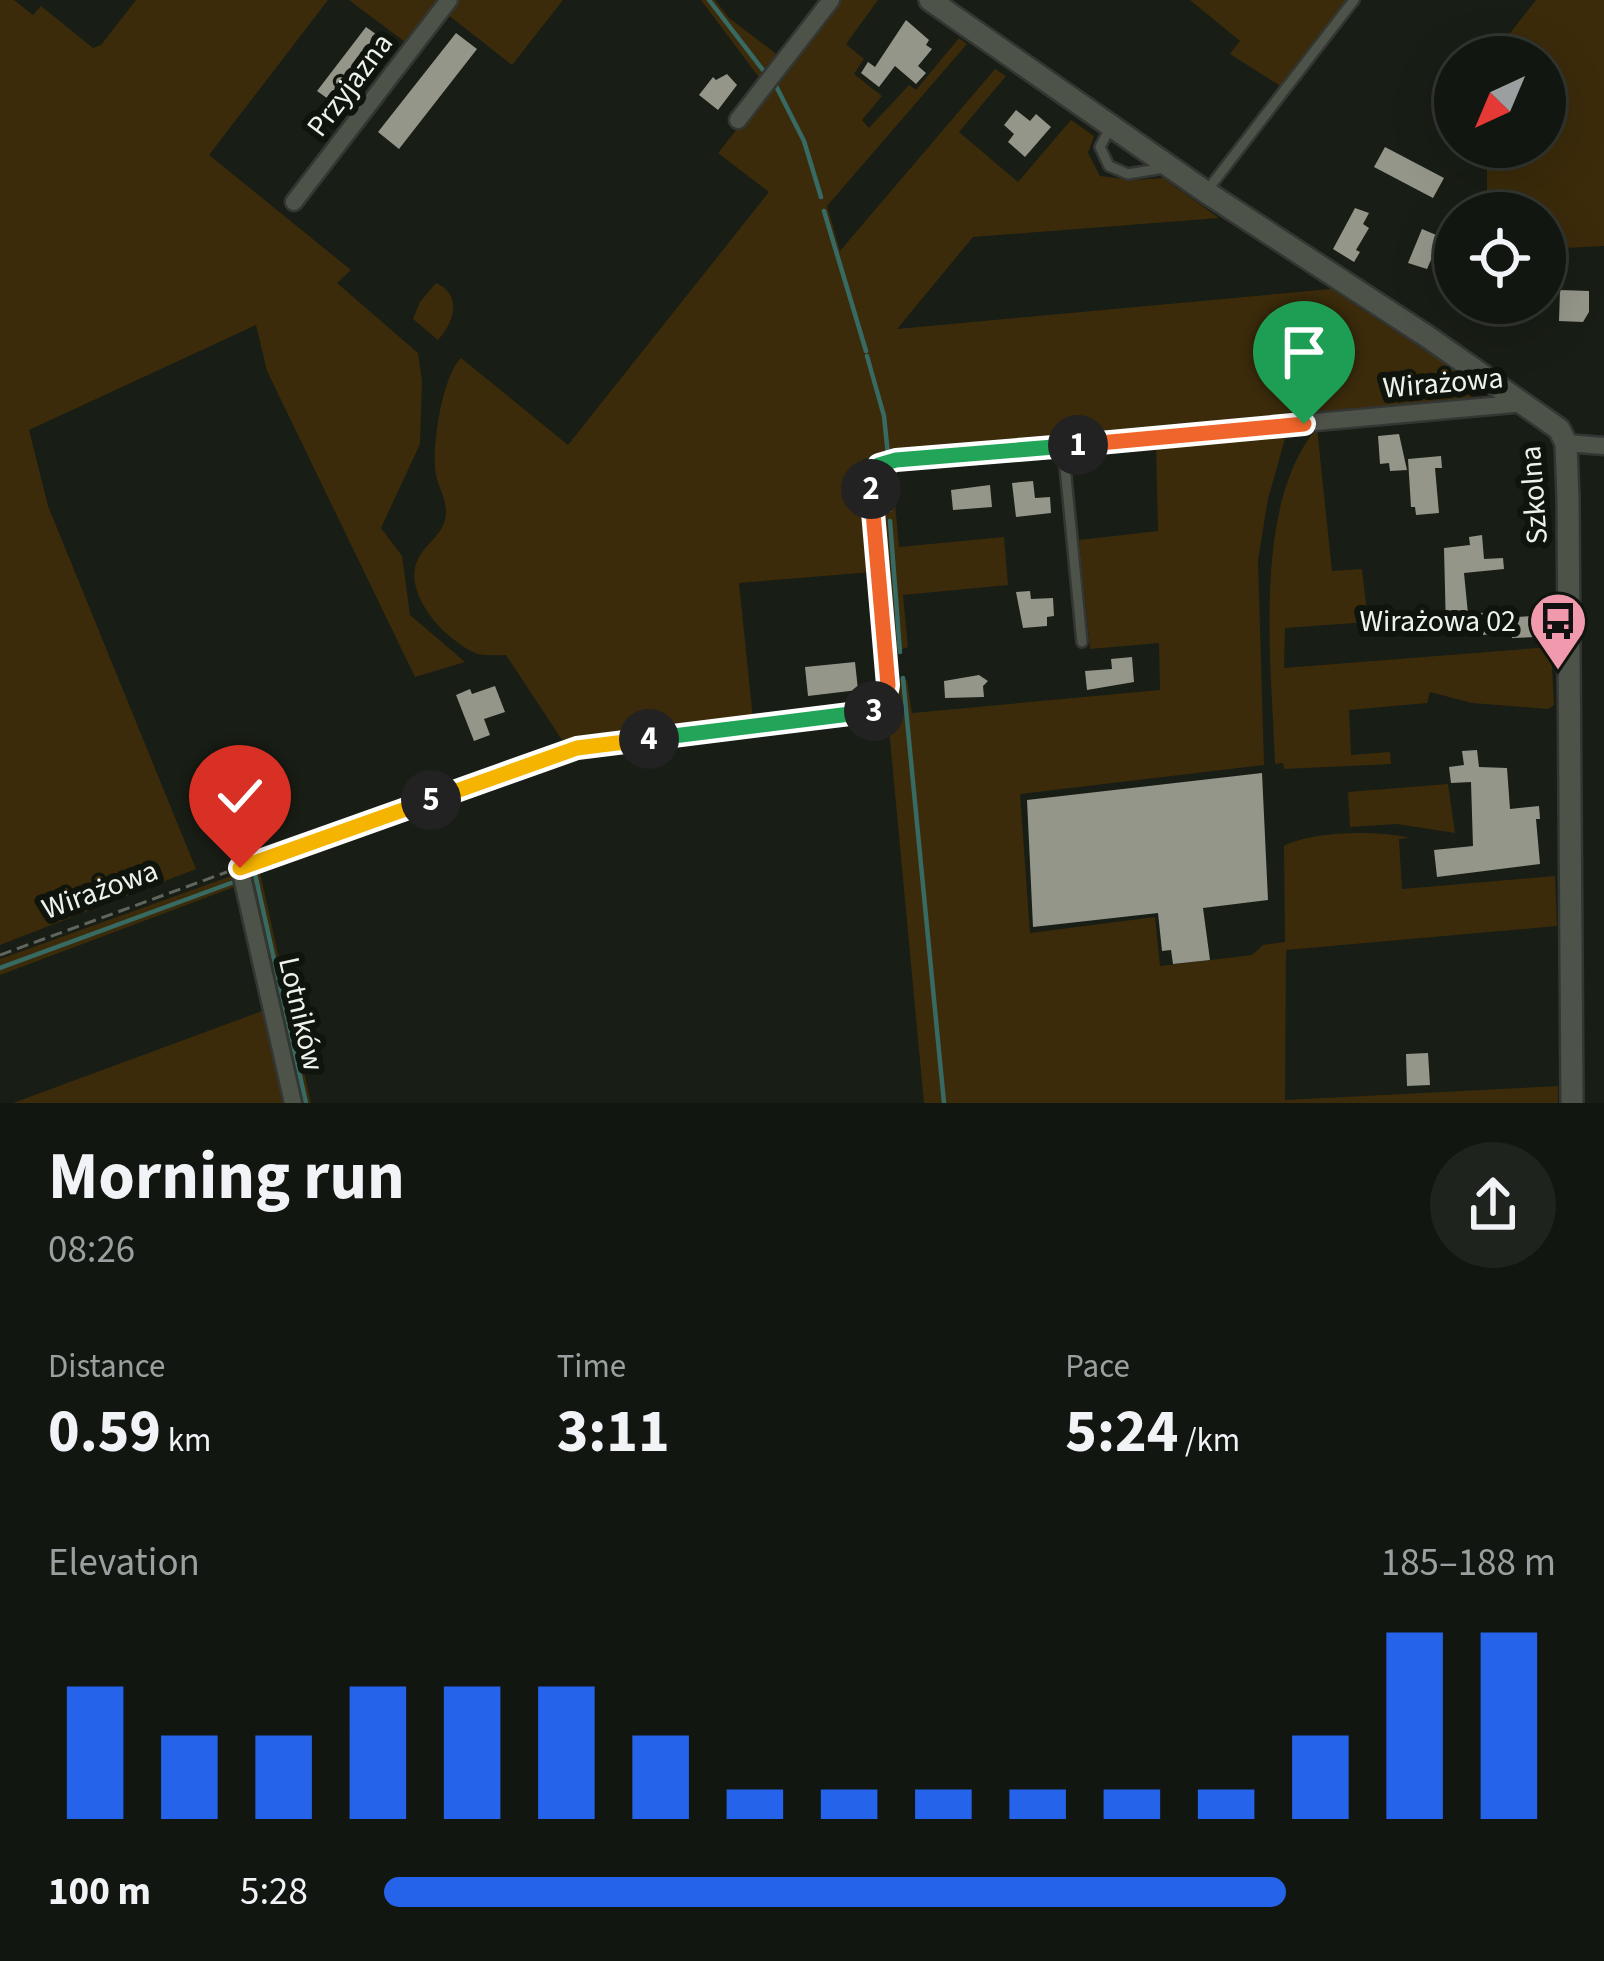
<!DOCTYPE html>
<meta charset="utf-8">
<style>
body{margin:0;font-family:"Source Sans 3",sans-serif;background:#1f231e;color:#f1f3f6;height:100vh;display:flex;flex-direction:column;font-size:45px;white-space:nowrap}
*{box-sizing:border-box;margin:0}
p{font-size:39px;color:#9c9f9f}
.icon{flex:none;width:66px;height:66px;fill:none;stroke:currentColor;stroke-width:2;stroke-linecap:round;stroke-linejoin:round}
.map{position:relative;height:1103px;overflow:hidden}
.details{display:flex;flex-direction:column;background:#121610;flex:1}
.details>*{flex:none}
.needle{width:78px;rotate:224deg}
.tools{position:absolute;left:1434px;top:36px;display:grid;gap:24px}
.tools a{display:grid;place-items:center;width:132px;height:132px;border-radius:50%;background:#121610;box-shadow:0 12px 48px #0002,0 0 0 3px #313530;font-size:60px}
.pin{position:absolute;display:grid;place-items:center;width:102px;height:102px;color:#fff;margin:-123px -51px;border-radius:50% 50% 50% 0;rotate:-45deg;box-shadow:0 0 12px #0007}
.pin .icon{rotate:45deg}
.km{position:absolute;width:60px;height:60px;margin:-30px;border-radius:50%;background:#222;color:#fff;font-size:33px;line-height:60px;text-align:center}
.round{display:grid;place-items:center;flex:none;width:126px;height:126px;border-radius:63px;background:#1f231e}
.head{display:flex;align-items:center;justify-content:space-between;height:204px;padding:0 48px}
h1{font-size:66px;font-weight:700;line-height:90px}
.metrics{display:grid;grid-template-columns:repeat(3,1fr);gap:18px;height:204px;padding:12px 48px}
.metrics div{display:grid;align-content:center}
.metrics b{font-size:60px;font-weight:700}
.metrics small{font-size:33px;font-weight:400}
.metrics p{font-size:33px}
.chart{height:336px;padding:24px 48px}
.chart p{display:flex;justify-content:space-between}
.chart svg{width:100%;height:216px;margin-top:12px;stroke:#2563eb;stroke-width:6}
ul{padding:0 48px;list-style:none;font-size:39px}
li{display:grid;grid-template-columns:192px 144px 1fr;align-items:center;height:90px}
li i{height:30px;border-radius:15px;background:#2563eb}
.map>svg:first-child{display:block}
.green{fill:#3b2b0b}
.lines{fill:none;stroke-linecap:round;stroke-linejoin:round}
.stream{stroke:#386a64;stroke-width:4.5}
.building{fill:#95968a}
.service-casing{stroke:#333632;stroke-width:14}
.minor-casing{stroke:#333632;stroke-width:21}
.tertiary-casing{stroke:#333632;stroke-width:26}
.path{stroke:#60655d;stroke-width:3;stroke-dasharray:12 6;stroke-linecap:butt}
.service{stroke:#4d5349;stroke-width:9}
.minor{stroke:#4d5349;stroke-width:16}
.tertiary{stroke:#4d5349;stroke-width:21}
.split-1-casing{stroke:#fff;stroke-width:24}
.split-2-casing{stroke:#fff;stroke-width:24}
.split-3-casing{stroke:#fff;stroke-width:24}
.split-4-casing{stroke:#fff;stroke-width:24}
.split-5-casing{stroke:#fff;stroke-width:24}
.split-6-casing{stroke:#fff;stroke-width:24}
.split-1{stroke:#f0652b;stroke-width:15}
.split-2{stroke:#22a559;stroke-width:15}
.split-3{stroke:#f0652b;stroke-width:15}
.split-4{stroke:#22a559;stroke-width:15}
.split-5{stroke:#f5b400;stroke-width:15}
.split-6{stroke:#f5b400;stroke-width:15}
.labels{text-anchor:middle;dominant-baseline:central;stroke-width:12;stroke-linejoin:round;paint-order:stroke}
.street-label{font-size:30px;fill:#eef2ec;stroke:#0f140c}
.poi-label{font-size:30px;fill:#eef2ec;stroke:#0f140c;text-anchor:end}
</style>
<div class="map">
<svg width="1604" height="1103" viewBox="0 0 1604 1103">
<rect width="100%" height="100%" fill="#181d15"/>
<!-- green -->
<path class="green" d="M0,0H14L33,15L41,6L93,48L101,45L136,0H328L209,155L351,270L337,283L418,353L422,381L420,444L381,528L402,556L410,615L465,662L415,677L267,371L256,325L29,430L48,506L196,869L0,945Z
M349,0H439L405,42Z
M458,0H563L512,65L447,14Z
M701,0H715L729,18L779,56L761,80Z
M840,0H878L846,44L864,59L854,74L882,96L862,120L869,128L909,85L916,90L959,38L967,44L827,206L840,251L995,69L1006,76L959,132L1018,182L1071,120L1094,136L1088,153L1100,176L1133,180L1163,178L1219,218L973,237L897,329L1331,289L1479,386L1466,403L863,459L872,572L739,583L753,719L562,740L506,655C497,655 486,656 478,654C446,642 401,593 418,559C427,541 446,534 446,511C446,499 438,486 436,475C431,449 442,376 461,358L568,445L769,192L718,153Z
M1190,0H1346L1282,87L1230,54L1240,41Z
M1536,0H1604V246L1545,249V213H1487V155L1475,147H1545V57H1491Z
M436,283C463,295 454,323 438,340L413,319L420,302Z
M1317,428L1332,571L1362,569L1368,622L1285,628L1284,668L1551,647L1554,705L1548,709L1472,703L1430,692L1427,703L1349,710L1351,755L1390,752L1391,764L1284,769L1283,763L1275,764C1272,668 1251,505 1317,428Z
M1280,432L1286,435L1268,499L1258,560L1264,765L1020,794L1030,933L1155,917L1160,966L1252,955L1263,945L1285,942L1284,846C1312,831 1378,830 1409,838L1399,839L1402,889L1555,876L1557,926L1286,950L1285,1100L1558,1086V1103H924L888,718L901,716L898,678L907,680L912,713L1160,690L1159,643L1090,649L1079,540L1158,531L1156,445Z
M892,470L899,547L1004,537L1008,585L903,595L908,647L892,653L878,479L883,471Z
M1448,784L1455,833L1397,824L1350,827L1348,792Z
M259,868L311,1103H299L250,884Z
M234,875L237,886L0,975V959Z
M265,1010L286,1103H13Z"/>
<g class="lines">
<!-- stream -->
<path class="stream" d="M709,0L766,74
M776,86L804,141L821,197
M824,211L866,351
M867,356L884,416L888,455
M887,471L890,510
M890,521L900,652
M903,678L944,1103
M255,874L306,1103
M0,968L231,883"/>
</g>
<!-- building -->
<path class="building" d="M906,20L929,40L926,45L932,49L918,66L926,73L916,84L895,66L879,87L861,73L868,62L875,67Z
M366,27L387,42L338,106L317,91Z
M456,33L477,49L399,149L378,132Z
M727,74L737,85L718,110L699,95L713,77L716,80Z
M1016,110L1030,121L1036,114L1051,127L1025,157L1008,142L1014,134L1004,125Z
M1385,147L1444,178L1433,198L1374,167Z
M1355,208L1369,213L1363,224L1369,228L1356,250L1360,252L1354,262L1333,249Z
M1422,229L1441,237L1427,269L1408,263Z
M1560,290L1589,291V312L1583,322L1559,321Z
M1399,434L1407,470L1390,471L1389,463L1380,464L1378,436Z
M1441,456L1442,468H1435L1439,513L1416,515L1415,507H1411L1408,459Z
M1033,481L1035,498L1050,497L1051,513L1016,517L1012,483Z
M990,485L992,507L953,510L951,490Z
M1482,535L1484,559L1503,558L1504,569L1464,573L1468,614L1492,612L1493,618L1534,616L1536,637L1512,638V632L1483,635V627L1446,630L1444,548L1470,545L1469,537Z
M1030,591L1031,599L1053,598L1054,616L1047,617V626L1023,628L1016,592Z
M1132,657L1134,682L1087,690L1085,671L1112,669L1111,659Z
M855,662L858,690L808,696L805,667Z
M979,675L988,681L983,686L984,697L945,698L944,681Z
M495,686L505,712L484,719L490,735L474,741L456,695L470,689L472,694Z
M1477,750L1479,767L1507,768L1510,809L1539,806L1540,819H1536L1540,864L1437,877L1434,850L1473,846L1471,782L1451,783L1449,767L1464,765L1462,751Z
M1262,773L1268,900L1203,908L1210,960L1173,964L1171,950L1162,951L1158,913L1033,927L1027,800Z
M1428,1053L1430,1085L1407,1086L1406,1054Z"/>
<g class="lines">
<!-- service casing -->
<g class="service-casing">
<path id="service" d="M1111,126L1100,147L1109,166L1128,174L1164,168
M1206,192L1354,0
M1063,446L1082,642"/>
</g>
<!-- minor casing -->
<g class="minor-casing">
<path id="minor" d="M738,120L831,0
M294,202L449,0
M1566,443L1604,446
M293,1103L240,868L577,748L878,709L887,696L888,685L870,482L879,465L896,460L1525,403"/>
</g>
<!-- tertiary casing -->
<g class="tertiary-casing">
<path id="tertiary" d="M930,0L1206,192L1428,337L1559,429L1566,443L1568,499L1572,1103"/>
</g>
<!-- path -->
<path class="path" d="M0,955L227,872"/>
<!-- service -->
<use href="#service" class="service"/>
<!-- minor -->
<use href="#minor" class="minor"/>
<!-- tertiary -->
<use href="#tertiary" class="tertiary"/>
</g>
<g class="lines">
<!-- split-1 casing -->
<g class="split-1-casing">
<path id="split-1" d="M1078,445L1304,424"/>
</g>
<!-- split-2 casing -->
<g class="split-2-casing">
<path id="split-2" d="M871,489L870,482L879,465L896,460L1078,445"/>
</g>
<!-- split-3 casing -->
<g class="split-3-casing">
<path id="split-3" d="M871,489L888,685L886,696L874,711"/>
</g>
<!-- split-4 casing -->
<g class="split-4-casing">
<path id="split-4" d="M649,739L874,711"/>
</g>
<!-- split-5 casing -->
<g class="split-5-casing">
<path id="split-5" d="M431,800L577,748L649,739"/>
</g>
<!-- split-6 casing -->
<g class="split-6-casing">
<path id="split-6" d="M240,868L431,800"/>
</g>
<!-- split-1 -->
<use href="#split-1" class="split-1"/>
<!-- split-2 -->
<use href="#split-2" class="split-2"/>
<!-- split-3 -->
<use href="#split-3" class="split-3"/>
<!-- split-4 -->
<use href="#split-4" class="split-4"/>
<!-- split-5 -->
<use href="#split-5" class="split-5"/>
<!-- split-6 -->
<use href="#split-6" class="split-6"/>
</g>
<!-- icons -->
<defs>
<g id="bus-pin" transform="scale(3)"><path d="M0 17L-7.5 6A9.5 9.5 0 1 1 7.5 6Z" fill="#f29aad" stroke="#0f140c"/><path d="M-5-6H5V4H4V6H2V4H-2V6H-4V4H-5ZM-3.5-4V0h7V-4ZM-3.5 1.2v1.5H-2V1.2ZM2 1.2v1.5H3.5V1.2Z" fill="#111"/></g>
</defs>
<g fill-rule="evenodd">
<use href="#bus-pin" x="1558" y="621"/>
</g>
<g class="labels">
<!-- street labels -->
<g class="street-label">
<text transform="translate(350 85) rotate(-53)">Przyjazna</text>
<text transform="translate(1443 383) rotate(-5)">Wirażowa</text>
<text transform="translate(1534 495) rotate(-94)">Szkolna</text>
<text transform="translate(100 890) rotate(-20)">Wirażowa</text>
<text transform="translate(301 1014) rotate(77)">Lotników</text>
</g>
<!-- poi labels -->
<g class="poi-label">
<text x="1516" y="621">Wirażowa 02</text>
</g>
</g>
</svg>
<div class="tools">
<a><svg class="needle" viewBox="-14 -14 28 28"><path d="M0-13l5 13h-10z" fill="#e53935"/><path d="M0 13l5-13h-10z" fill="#9c9f9f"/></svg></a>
<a><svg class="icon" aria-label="locate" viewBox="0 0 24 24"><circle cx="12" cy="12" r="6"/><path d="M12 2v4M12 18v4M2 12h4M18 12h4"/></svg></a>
</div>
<div class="pin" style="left:1304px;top:424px;background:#1e9e55"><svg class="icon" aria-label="arrive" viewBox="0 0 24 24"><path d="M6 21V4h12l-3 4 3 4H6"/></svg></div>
<div class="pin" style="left:240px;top:868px;background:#d93025"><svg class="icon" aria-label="check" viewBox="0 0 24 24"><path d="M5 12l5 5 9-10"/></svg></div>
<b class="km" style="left:1078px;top:445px">1</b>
<b class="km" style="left:871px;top:489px">2</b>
<b class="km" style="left:874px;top:711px">3</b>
<b class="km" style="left:649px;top:739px">4</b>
<b class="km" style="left:431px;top:800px">5</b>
</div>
<section class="details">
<div class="head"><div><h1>Morning run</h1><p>08:26</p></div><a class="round"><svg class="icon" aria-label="share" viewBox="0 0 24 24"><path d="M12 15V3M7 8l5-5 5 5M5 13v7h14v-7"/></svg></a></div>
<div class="metrics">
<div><p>Distance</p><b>0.59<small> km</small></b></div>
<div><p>Time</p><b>3:11</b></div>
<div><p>Pace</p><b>5:24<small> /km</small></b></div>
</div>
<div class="chart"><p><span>Elevation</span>185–188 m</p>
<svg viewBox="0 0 160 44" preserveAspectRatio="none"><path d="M5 44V17M15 44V27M25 44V27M35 44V17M45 44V17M55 44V17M65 44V27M75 44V38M85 44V38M95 44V38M105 44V38M115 44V38M125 44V38M135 44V27M145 44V6M155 44V6"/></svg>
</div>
<ul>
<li><b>100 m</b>5:28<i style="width:77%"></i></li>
</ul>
</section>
